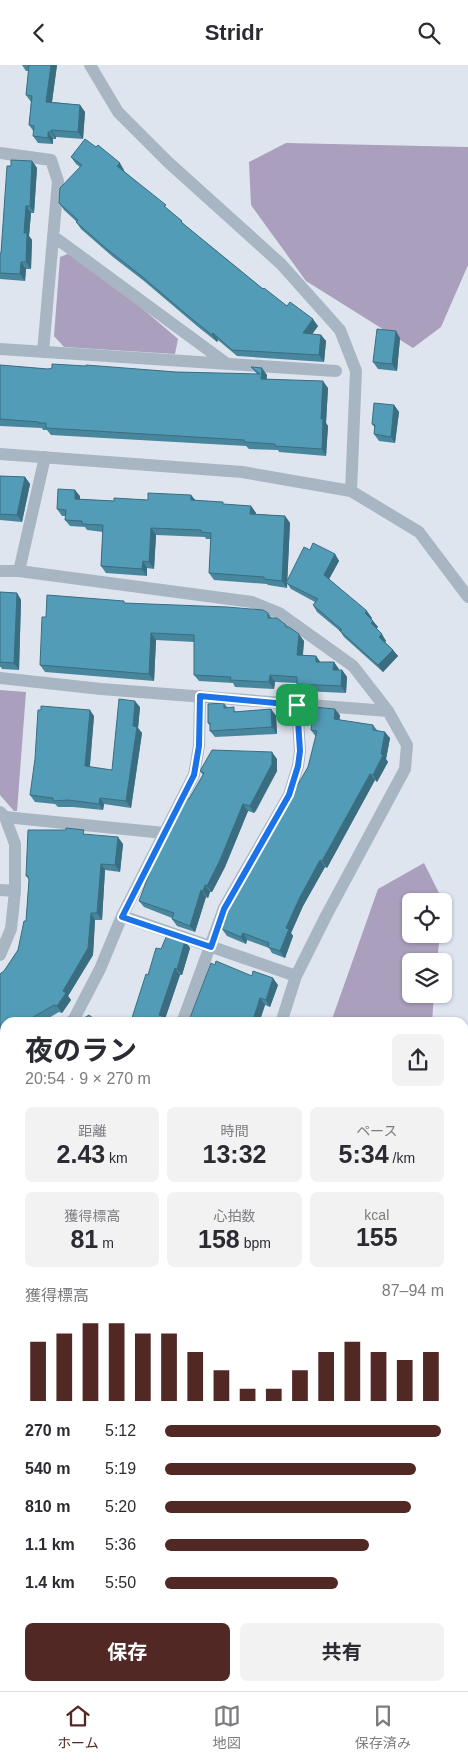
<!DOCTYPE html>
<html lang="ja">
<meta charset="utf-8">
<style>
body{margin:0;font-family:Arial,"Noto Sans JP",sans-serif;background:#f2f2f3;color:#2b2b33;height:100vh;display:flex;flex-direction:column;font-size:19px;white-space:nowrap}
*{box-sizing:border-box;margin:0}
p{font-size:16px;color:#7c7c81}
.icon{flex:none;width:28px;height:28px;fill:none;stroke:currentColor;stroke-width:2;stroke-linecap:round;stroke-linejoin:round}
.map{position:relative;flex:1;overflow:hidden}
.drawer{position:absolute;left:0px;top:952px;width:469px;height:674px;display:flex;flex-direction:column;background:#fff;border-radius:15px 15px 0 0;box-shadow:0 1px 4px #0004}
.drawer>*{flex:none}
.buttons{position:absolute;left:402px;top:828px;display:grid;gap:10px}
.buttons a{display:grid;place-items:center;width:50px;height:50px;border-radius:8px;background:#fff;box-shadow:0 1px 4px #0004;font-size:25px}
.pin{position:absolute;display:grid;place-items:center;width:42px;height:42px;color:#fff;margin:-21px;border-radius:10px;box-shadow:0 2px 8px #0006}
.round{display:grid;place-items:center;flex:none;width:52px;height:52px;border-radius:8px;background:#f2f2f3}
.overview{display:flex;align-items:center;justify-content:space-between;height:85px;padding:0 25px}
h1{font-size:28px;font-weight:700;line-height:38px}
.stats{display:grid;grid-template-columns:repeat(3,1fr);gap:8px;height:85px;padding:5px 25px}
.stats div{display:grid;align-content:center;border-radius:8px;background:#f2f2f3;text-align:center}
.stats b{font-size:25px;font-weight:700}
.stats small{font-size:14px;font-weight:400}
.stats p{font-size:14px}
.chart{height:140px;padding:10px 25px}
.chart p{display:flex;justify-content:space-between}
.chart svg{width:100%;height:90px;margin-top:5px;stroke:#512824;stroke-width:6}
.button{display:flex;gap:10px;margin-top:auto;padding:10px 25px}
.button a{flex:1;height:58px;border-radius:8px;background:#512824;color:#fff;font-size:20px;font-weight:700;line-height:58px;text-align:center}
.button a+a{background:#f2f2f3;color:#2b2b33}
ul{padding:0 25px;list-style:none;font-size:16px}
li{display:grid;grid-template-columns:80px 60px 1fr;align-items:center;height:38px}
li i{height:12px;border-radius:6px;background:#512824}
header{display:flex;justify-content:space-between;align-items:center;height:65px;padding:0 25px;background:#fff;font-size:22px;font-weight:700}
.menu{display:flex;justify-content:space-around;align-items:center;height:70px;border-top:1px solid #e1e1e2;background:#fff;font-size:14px;color:#7c7c81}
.menu a{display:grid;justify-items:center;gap:2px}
.menu .current{color:#512824}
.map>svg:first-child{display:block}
.green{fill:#aa9fbc}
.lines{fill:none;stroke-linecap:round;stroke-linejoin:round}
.river{stroke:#a98380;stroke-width:31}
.minor{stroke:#a8b6c3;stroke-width:12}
.tertiary{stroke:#a8b6c3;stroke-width:12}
.wall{fill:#47869d}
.shaded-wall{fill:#3a6d80}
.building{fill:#539cb7;stroke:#3a6d80}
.route-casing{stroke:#fff;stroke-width:10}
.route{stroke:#1a73e8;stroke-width:6}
</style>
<header><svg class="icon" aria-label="back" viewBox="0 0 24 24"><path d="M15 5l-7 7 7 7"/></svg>Stridr<svg class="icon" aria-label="search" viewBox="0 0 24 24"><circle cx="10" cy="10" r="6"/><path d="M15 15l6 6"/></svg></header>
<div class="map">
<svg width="468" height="1626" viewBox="0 0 468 1626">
<rect width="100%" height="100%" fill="#dee5ef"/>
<!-- green -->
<path class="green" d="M286,78L468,82V200L441,262L413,283L306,216L251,140L249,97Z
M75,186L178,274L175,289L64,282L54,271L60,192Z
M0,625L26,627L17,746H14L0,730Z
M424,798L443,836H411V869H440L437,896H411V929H434L432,957H331L378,824Z
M0,1188H5V1390L0,1394Z
M5,1514V1621H464V1538L468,1543V1626H0V1516Z"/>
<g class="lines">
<!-- river -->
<path class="river" d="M464,1339L468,1342
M0,1404L5,1400"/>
<!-- minor -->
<path class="minor" d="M0,88L51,95L58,116L43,287
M53,171L226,298
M0,284L336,306
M0,506H19L252,537L279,548L353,601L388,646L407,680L405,704L326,851L296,911L281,958
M19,506L45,392
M0,613L101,624L388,646
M0,747L5,752L15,779V826L11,864L0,890
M5,752L164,768
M0,825L15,826
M122,851L296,911
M69,958L74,954L100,904L122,851L194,710L199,681L200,631
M182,958L224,843L289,730L298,701L300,686L297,640
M0,998L5,996
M0,1102L5,1101"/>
<!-- tertiary -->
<path class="tertiary" d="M90,0L118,47L168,97L281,199L340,265L356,306L351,426
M0,389L242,407L351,426L419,467L468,532"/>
</g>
<!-- wall -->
<path class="wall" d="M22,0H57L52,37L80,40L85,47L83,74L56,72V74H53V79L38,78L33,71L34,67L29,60L31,37L26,30L29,6H26Z
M71,92L124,105V106L170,146L186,161L263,224L287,241L318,261L312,269L321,270L326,276L324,297L237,291L218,275L217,277L197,261L144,216L113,192L81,164L76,157H77L64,145L59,138L80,102L76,99Z
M32,96L37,103L34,148H31L29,171L32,175L31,204H26L25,216L0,214V188H1L11,101Z
M400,273L397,306L378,304L373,297Z
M0,300L48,304L257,309L251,302L267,310L266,314L328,323L326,358L328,361L326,391L279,387L278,385L249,384L246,381L51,370L47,365H43L42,363L0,361Z
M394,340L399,347L395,378L379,376L374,369L375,363L372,359Z
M0,411L25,412L30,419L22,457L0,455Z
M191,430L195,435L225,440L251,441L256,448L255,449L285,451L290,458L287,517L310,485L335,489L339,496L329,514L372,553L371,554L378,562L376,564L386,576L385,577L398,591L383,607L344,572L340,566L317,547L313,540L315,537L291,524L287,518V523L268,520L267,519L214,515L209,508L211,474H206L205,472L156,470L154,504L147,503V511L106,508L101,501L103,467L87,465L85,462L70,461L65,455V451H62L57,444L80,431V434L114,436L148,435Z
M0,527L17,528L21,535L19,605L2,604L1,602H0Z
M126,538L268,548L272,553L286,560L304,576L303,590L316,591L320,597H334L338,605H342L347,612L346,628L302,626L297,618L275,617L274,624L235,622L233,618L199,616L194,610V577L156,575L154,616L45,607L40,600Z
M224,638L227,642L237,647L271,644L276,651L277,669L215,672L210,666V661L208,658Z
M140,642L138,663L142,668L131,743L104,739L103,745L73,742H58L55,739L35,737L30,730L94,651L90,702L112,705Z
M340,650L339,655L373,660L377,665L390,673L386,694L388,697L377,717L375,715L327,803L325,802L303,841L291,868L293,871L285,893L272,888L269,883L247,875L246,879L227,871L222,864L308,702L316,672L311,665Z
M277,694V706L256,746L254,748L248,746L225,802L212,827H210L208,833L206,832L195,867L177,861L172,854V853L144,842L139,836L189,734L203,710L200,706Z
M87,770L123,779L120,807L105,805L102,855H95L93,890L68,931L71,935L62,948L59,947L40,958H5V980L0,983V909L4,906L18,885L26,856L29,814L26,811Z
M185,876L190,883L182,910H180L165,954L167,958H132L131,956L148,910Z
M252,911L278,920L270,942L265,940L259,958H188Z
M5,1005V1085L0,1089V1008Z"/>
<!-- shaded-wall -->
<path class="shaded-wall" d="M51,0H57L51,44L46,37Z
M80,40L85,47L83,74L78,67Z
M51,65L56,72V74L51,67Z
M48,67L53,74V79L48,73Z
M32,96L37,103L34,148L30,141Z
M120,98L124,105L122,107L117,101Z
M26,141L31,148L29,171L32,175L31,204L26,197L24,168Z
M21,197L26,204L25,216L20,209Z
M313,254L318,261L308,275L303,268Z
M396,266L400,273L397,306L392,299Z
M213,268L218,275L217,277L212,270Z
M321,270L326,276L324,297L319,290Z
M262,303L267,310L266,321L261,314Z
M323,316L328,323L326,358L328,361L326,391L322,384L321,354Z
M394,340L399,347L395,378L391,372Z
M25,412L30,419L22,457L17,450Z
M75,425L80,431V441L75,434Z
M191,430L196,436L191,435Z
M251,441L256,448L255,456L250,449Z
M285,451L290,458L287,523L282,516Z
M151,463L156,470L154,504L149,497Z
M335,489L339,496L328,516L324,510Z
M143,496L147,503V511L142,504Z
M17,528L21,535L19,605L14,598Z
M367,546L372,553L370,555L365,548Z
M373,556L378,562L375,565L371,558Z
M151,568L156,575L154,616L149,609Z
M299,569L304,576L302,597L297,590Z
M382,569L386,576L384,578L379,572Z
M393,585L398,591L383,607L378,600Z
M316,591L321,598L316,597Z
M334,597L339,604L338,611L333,605Z
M342,605L347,612L346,628L341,621Z
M270,610L275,617L274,624L269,617Z
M135,636L140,642L138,663L142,668L131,743L126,736Z
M271,644L276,651L277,669L272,662Z
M335,644L340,650L339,661L334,654Z
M90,645L94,651L89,708L85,701Z
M385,667L390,673L386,694L388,697L377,717L373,710L381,689Z
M272,687L277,694V706L254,748L250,741Z
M370,709L375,715L327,803L322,796Z
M100,733L104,739L103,745L99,739Z
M243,739L248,746L225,802L212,827L207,821Z
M118,772L123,779L120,807L115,800Z
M320,795L325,802L303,841L291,868L293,871L285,893L280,886L286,863L299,834Z
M101,799L105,805L102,855L97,848Z
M205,820L210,827L208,833L203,826Z
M201,825L206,832L195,867L190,861Z
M91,848L95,855L93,890L68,931L71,935L62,948L57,941Z
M243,868L247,875L246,879L241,872Z
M185,876L190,883L182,910L177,904Z
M175,903L180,910L165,954L167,958H160L159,950Z
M273,913L278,920L270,942L266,935Z
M260,933L265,940L259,958H252Z"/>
<!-- building -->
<path class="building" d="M29,0H51L46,37L80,40L78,67L51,65V67H48V73L33,71L34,61L29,60L32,31L26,30Z
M85,74L96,82L98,80L120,98L117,101L166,140L164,141L182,156L181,157L263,224L264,223L287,241L290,237L313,254L303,268L321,270L319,290L232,285L213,268L212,270L192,254L139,209L108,185L76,157L78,155L59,138L60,123L82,100L71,92Z
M11,95L32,96L30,141H26L24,168H27L26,197H21L20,209L0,208V188H1L7,101H11Z
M377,264L396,266L392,299L373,297Z
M52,299L86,301V300L176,307L260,309L251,302L262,303L261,314L323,316L321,354H323L322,384L275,381V379L244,377V375L46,363V358H39V357L0,354V300L48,304L52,303Z
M374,338L394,340L391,372L374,369L375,360L372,359Z
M0,411L25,412L17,450L0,449Z
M58,424L75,425V434L114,436V433L148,435V428L191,430V435L223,437V439L251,441L250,449L285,451L282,516L264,514V512L209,508L211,468L201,467V465L151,463L149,497L143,496L142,504L101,501L103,460L82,459V456L65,455L66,445L57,444Z
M313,478L335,489L324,510L367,546L365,548L373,556L371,558L382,569L379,572L393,585L378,600L339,565H342L313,540L318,534L286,518L304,482L310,485Z
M0,527L17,528L14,598L0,597Z
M47,530L124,536V538L227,542L263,545L268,548V553H277L286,560V562H289L299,569L297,590L316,591V597H334L333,605H342L341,621L297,619V612L270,610L269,617L230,615L231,612L194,610V570L151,568L149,609L40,600L42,552H46Z
M119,634L135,636L133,661L137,662L126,736L100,733L99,739L68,735L53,736V733L30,730L35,694L38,645H41V641L90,645L85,701L112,705Z
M224,638V643L234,642V647L271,644L272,662L210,666V658H208V639Z
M313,642L335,644L334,654L373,660V665L385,667L381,689L383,690L373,710L370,709L322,796L320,795L299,834L286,863L289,864L280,886L268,882L269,878L243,868L241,872L222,864L230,841L250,801L308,702L317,666L311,665Z
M212,685L272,687V699L251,739L250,741L243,739L220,795L207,821L205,820L203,826L201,825L190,861L172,854L174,848L139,836L161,777L185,732L189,734L204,708L200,706Z
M66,763L84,765L83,769L118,772L115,800L101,799L97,848H91L88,883L63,926L66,928L57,941L54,940L23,958H5V968L2,970L3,971L0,973V909L4,906L18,885L24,856H26L29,815L28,811H26L28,765H66Z
M167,870L185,876L177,904L175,903L159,950L162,951L160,958H134L131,956L146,909L148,910L156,883L161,884Z
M216,896L252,911L253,906L273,913L266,935L260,933L252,958H188L211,898L215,900Z
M89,950L99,958H79L81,955Z
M5,1005V1075L0,1079V1008Z"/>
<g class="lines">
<!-- route casing -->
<g class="route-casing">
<path id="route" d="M200,631L297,640L300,686L298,701L289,730L224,844L211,882L122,852L194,710L199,681Z"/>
</g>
<!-- route -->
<use href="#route" class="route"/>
</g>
</svg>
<div class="buttons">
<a><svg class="icon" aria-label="locate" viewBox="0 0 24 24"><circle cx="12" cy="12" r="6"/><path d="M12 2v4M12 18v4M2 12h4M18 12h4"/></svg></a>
<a><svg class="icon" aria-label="layers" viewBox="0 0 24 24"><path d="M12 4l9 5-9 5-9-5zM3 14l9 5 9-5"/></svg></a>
</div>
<div class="pin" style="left:297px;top:640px;background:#1e9e55"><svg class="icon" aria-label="arrive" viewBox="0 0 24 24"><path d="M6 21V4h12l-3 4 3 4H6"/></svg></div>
<section class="drawer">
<div class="overview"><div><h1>夜のラン</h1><p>20:54 · 9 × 270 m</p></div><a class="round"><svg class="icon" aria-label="share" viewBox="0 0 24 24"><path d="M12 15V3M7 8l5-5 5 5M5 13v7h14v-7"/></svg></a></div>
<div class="stats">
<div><p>距離</p><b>2.43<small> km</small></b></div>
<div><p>時間</p><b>13:32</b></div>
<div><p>ペース</p><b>5:34<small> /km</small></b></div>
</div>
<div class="stats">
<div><p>獲得標高</p><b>81<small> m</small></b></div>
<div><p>心拍数</p><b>158<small> bpm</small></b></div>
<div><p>kcal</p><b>155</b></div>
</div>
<div class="chart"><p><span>獲得標高</span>87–94 m</p>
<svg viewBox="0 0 160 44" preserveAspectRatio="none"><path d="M5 44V15M15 44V11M25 44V6M35 44V6M45 44V11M55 44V11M65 44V20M75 44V29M85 44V38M95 44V38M105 44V29M115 44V20M125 44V15M135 44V20M145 44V24M155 44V20"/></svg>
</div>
<ul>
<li><b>270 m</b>5:12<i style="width:99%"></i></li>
<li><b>540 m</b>5:19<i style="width:90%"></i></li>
<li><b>810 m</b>5:20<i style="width:88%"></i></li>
<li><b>1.1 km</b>5:36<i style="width:73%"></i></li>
<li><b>1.4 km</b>5:50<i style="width:62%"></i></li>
</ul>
<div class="button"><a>保存</a><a>共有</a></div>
</section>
</div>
<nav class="menu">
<a class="current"><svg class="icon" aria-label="home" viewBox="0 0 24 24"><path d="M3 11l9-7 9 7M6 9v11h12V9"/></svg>ホーム</a>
<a><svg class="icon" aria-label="map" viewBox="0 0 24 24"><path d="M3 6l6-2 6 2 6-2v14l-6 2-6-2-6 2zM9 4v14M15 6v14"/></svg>地図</a>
<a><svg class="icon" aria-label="saved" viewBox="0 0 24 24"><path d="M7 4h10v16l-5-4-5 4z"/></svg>保存済み</a>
</nav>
